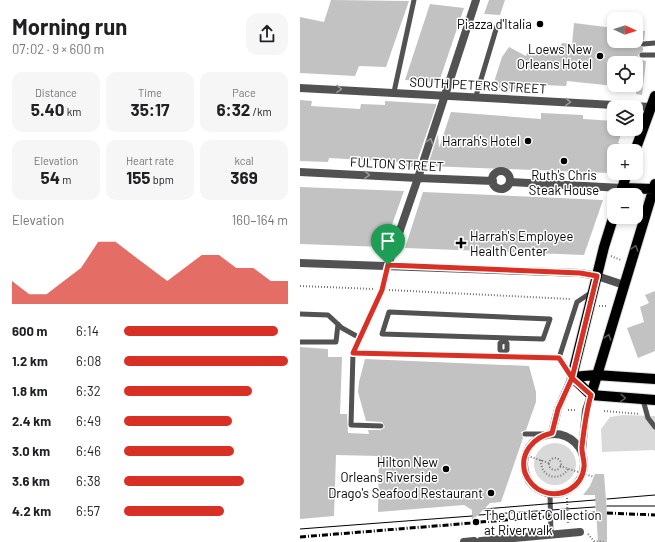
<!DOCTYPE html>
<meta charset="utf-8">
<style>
body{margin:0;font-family:Barlow,sans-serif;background:#f6f6f6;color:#202124;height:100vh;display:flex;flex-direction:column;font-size:15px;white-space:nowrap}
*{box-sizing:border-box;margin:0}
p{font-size:13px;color:#757577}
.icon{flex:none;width:22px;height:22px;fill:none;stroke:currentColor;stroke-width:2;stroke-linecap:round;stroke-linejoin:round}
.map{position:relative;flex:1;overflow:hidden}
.sheet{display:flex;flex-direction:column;background:#fff;width:300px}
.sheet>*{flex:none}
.needle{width:26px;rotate:94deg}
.tools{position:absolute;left:307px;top:12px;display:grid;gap:8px}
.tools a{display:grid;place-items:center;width:36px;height:36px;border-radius:8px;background:#fff;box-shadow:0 2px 6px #0003;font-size:20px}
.pin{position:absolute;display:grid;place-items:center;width:34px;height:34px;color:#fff;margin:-41px -17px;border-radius:50% 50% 50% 0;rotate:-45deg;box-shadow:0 0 4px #0007}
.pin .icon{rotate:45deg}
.round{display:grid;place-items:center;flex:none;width:42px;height:42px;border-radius:12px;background:#f6f6f6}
.head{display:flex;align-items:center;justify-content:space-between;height:68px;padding:0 12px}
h1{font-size:22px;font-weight:700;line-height:30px}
.metrics{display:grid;grid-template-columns:repeat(3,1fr);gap:6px;height:68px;padding:4px 12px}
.metrics div{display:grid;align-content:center;border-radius:10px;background:#f6f6f6;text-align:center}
.metrics b{font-size:17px;font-weight:700}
.metrics small{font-size:11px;font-weight:400}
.metrics p{font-size:11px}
.chart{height:112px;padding:8px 12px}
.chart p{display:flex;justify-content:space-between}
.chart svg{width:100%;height:72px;margin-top:4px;fill:#d93025;opacity:.7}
ul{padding:0 12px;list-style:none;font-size:13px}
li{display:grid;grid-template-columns:64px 48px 1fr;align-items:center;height:30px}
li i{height:10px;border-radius:5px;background:#d93025}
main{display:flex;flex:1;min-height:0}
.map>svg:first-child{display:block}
.green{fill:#d9d9d9}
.building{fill:#c2c2c2}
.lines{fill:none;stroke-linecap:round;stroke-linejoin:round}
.primary-casing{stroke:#dbdbdb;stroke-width:12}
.path{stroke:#747474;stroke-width:2;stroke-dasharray:1 2;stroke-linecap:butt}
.service{stroke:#525252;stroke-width:5}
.pedestrian{stroke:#525252;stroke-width:8}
.minor{stroke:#525252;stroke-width:8}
.tertiary{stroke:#525252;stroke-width:8}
.primary{stroke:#000;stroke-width:10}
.tram{stroke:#000;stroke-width:1}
.rail{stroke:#000;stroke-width:3;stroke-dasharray:6 2 1 2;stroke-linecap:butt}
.oneway{stroke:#979797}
.oneway2{stroke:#595959}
.route-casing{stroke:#fff;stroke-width:8}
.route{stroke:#d93025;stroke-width:5}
.poi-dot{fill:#000;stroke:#fff;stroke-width:1.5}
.labels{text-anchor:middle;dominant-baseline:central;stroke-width:3;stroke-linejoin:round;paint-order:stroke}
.poi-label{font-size:13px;fill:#000;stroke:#fff;text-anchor:end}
.street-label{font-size:13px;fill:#000;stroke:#fff}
</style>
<main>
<section class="sheet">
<div class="head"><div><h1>Morning run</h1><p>07:02 · 9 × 600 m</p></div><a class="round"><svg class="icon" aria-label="share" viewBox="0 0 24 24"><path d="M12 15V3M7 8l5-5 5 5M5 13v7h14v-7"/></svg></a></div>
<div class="metrics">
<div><p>Distance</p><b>5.40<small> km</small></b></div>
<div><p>Time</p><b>35:17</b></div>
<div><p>Pace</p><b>6:32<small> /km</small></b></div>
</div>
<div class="metrics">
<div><p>Elevation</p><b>54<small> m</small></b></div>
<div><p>Heart rate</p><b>155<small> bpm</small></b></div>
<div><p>kcal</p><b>369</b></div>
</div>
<div class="chart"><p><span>Elevation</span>160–164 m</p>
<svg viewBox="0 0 160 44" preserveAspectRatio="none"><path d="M0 44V30L10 38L20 38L30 30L40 22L50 6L60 6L70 14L80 22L90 30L100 22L110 14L120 14L130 22L140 22L150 30L160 30V44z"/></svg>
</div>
<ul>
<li><b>600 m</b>6:14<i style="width:94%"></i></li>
<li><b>1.2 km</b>6:08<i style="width:100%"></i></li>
<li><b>1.8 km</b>6:32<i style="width:78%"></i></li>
<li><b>2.4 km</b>6:49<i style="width:66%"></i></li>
<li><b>3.0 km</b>6:46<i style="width:67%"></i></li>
<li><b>3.6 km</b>6:38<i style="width:73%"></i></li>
<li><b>4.2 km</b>6:57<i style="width:61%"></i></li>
</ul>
</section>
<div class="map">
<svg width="355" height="542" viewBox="0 0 355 542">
<rect width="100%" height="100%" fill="#fff"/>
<!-- green -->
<path class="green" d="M323,415L355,416V452L354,450L302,452L301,429L310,417Z
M234 464a21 21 0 1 1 42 0a21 21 0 1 1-42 0Z"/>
<!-- building -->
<path class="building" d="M31,0L109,1L86,67L59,66L55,76L0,73V17L24,22Z
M189,0H205L200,15L184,14Z
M130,4L164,8L139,82L105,80Z
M274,23L314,28V41H336V30L345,31L344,40L339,44L343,48V51L338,55L341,60L346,61L342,95L336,94V63H314V86L267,81L266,86L221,84V90L195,88V79L202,57L209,47L226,56L227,53H245L259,48L262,43L272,44Z
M0,100L12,101L11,106L60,109L61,104L85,105V101L136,104V106L115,167L102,166V162L29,158L28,162L0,161Z
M151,112L241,119V113L283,115V119L314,121V129H323L318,143L320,144L318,151H314V158L309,173L129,166L128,165L138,134L139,148Z
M0,187L104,191L84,247L0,244Z
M123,192L303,200L284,255L105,248Z
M355,291V351L338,358L327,328L344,322L340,307L349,303L345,295Z
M0,347L28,349V357H42L40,414H47L48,433L69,434L68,430H81L85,427L82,422L66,421L58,392L59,382L65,359L229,366L236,392V402L226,430L221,432L223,438L201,502L190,503L172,521V510L164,505L78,512L79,456L36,455L34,516L0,519Z
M295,474H304L307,513V542H298L295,495H283L290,486Z"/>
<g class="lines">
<!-- primary casing -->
<g class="primary-casing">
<path id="primary" d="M335,151L355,96
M322,188L353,189
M320,195L327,173
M272,377L304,247L314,215
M272,377L291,395L355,400
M272,377L296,375L355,379
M291,395L355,184"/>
</g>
<!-- path -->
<path class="path" d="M311,256L321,260
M0,286L75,289
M89,290L270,299
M299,306H306
M268,410H277
M304,411L340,414
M225,455L249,463
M249 464a6 6 0 1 1 12 0a6 6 0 1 1-12 0Z
M241,460C240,477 259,483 268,469
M260,466L294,477
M267,498L268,525
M288,534L294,541L304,542"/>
<!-- service -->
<path class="service" d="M343,44L355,43
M342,55H355
M94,92L114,0
M176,96L197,26
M89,312L250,319L243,339L82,334Z
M0,314L28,315L42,328L60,338
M0,342H36L38,324
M53,353L259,358
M203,353L200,350V343L204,341
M203,357V353L207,350V343L204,341V338
M259,358L277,302L292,292
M259,358L272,377
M343,400L348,418L355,427
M81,426L51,425L53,353L82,290L88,265
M225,434H246
M250,494L251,535"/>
<!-- pedestrian -->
<path class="pedestrian" d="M192 180a9 9 0 1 1 18 0a9 9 0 1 1-18 0Z
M210,182L322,188
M88,265L118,178L193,181"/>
<!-- minor -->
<path class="minor" d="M0,88L351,107
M0,172L118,178L176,0
M252,433L258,409L272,377
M224 464a30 30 0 1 1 60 0a30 30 0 1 1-60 0Z
M282,450L286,410L291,395
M181,541L280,532
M164,542L174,541"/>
<!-- tertiary -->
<path class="tertiary" d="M0,263L280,273L297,276L324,285"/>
<!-- primary -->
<use href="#primary" class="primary"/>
<!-- tram -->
<path class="tram" d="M307,499L355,495
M307,506H355
M184,509L295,500
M179,515L295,507
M0,529L172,516"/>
<!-- rail -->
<path class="rail" d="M307,513L355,515
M180,522L295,513
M0,537L172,523"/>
</g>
<!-- one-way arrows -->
<defs><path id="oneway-chevron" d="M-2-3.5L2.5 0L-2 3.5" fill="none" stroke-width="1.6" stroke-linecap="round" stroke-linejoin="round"/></defs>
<g class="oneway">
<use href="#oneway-chevron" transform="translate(39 89) rotate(3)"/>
<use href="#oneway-chevron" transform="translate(268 102) rotate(3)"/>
<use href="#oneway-chevron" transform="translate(130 141) rotate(-72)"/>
<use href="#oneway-chevron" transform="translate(67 175) rotate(4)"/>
</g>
<g class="oneway2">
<use href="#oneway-chevron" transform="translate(335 248) rotate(-73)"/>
<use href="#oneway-chevron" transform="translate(308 337) rotate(-73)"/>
<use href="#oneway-chevron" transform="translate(323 398) rotate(3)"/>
</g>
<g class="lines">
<!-- route casing -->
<g class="route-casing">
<path id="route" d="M88,265L280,273L297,276L272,378L258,409L252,433C234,437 219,453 225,473C228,481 235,489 244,492C262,498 282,487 284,467C285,460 281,453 282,446C284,429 286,412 291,395L272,378L259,358L53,353L82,290L88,265"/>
</g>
<!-- route -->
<use href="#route" class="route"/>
</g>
<!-- markers -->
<g class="poi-dot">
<circle cx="240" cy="24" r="4"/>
<circle cx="300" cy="56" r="4"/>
<circle cx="228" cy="141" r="4"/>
<circle cx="264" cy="161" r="4"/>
<path d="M159 237h4v4h4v4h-4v4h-4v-4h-4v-4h4z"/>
<circle cx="146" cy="469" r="4"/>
<circle cx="191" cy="493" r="4"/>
<circle cx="176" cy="522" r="4"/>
</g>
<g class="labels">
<!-- poi labels -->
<g class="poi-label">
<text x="232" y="24">Piazza d'Italia</text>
<text x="292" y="49">Loews New<tspan x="292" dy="15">Orleans Hotel</tspan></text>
<text x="220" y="141">Harrah's Hotel</text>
<text x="264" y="175" text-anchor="middle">Ruth's Chris<tspan x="264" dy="15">Steak House</tspan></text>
<text x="170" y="236" text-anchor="start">Harrah's Employee<tspan x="170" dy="15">Health Center</tspan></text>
<text x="138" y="462">Hilton New<tspan x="138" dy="15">Orleans Riverside</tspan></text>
<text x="183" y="493">Drago's Seafood Restaurant</text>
<text x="184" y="515" text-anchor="start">The Outlet Collection<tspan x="184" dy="15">at Riverwalk</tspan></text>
</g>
<!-- street labels -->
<g class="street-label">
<text transform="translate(178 85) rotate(3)">SOUTH PETERS STREET</text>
<text transform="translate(97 164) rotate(3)">FULTON STREET</text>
</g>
</g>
</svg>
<div class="tools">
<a><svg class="needle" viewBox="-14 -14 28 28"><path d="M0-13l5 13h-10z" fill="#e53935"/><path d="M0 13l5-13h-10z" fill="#757577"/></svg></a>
<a><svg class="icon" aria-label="locate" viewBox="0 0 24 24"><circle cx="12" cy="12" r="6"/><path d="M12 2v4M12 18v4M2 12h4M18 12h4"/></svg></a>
<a><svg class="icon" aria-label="layers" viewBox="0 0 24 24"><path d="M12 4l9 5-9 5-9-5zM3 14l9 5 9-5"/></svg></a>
<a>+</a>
<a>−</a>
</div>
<div class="pin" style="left:88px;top:265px;background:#1e9e55"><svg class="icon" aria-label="arrive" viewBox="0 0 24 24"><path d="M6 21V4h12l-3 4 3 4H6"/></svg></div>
</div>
</main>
